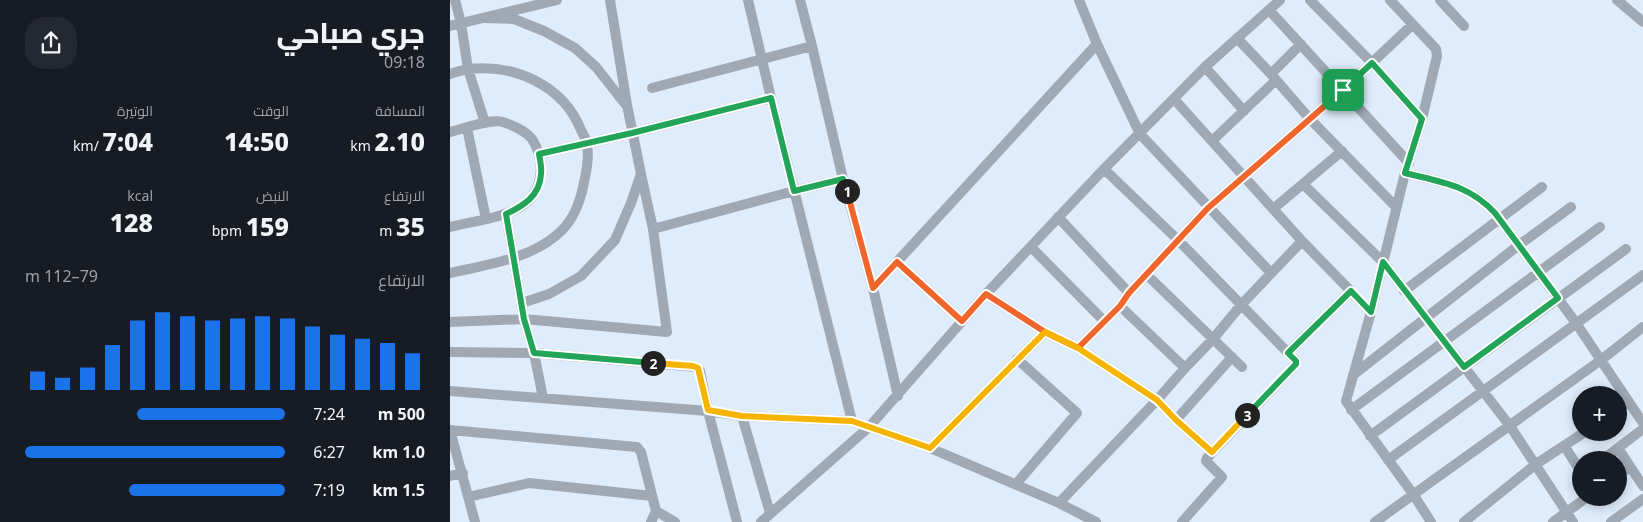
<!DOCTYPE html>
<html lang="ar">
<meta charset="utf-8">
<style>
body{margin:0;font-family:"Noto Sans",Cairo,sans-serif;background:#242831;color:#f1f3f6;direction:rtl;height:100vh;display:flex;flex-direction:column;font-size:19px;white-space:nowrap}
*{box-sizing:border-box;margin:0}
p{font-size:16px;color:#9ea1a6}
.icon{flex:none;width:28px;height:28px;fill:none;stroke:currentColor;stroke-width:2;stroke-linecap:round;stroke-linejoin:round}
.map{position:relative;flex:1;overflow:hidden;direction:ltr}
.details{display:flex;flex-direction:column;background:#171b24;width:450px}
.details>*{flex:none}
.controls{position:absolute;left:1122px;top:386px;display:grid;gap:10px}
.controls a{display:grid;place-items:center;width:55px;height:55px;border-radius:50%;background:#171b24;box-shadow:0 2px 12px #0003;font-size:25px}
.pin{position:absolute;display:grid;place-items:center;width:42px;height:42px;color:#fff;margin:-21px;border-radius:10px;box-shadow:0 2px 8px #0006}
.km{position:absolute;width:25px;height:25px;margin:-12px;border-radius:50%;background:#222;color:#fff;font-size:14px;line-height:25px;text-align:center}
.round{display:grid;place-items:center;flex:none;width:52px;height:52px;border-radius:20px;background:#242831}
.headline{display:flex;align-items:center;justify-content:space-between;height:85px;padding:0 25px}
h1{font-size:28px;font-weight:800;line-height:38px}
.stats{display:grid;grid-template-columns:repeat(3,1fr);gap:8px;height:85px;padding:5px 25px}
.stats div{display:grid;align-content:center}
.stats b{font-size:25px;font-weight:800}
.stats small{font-size:14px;font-weight:400}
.stats p{font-size:14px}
.chart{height:140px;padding:10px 25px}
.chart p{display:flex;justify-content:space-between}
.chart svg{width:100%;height:90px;margin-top:5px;stroke:#1a73e8;stroke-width:6}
ul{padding:0 25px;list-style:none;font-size:16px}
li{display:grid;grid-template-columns:80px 60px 1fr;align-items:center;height:38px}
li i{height:12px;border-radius:6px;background:#1a73e8}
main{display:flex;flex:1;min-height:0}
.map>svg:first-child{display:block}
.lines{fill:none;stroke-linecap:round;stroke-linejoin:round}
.minor{stroke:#9fa8b3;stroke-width:10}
.split-1-casing{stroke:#fff;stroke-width:10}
.split-2-casing{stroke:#fff;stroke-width:10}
.split-3-casing{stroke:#fff;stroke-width:10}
.split-4-casing{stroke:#fff;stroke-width:10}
.split-1{stroke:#f0652b;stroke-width:6}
.split-2{stroke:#22a559;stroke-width:6}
.split-3{stroke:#f5b400;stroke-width:6}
.split-4{stroke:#22a559;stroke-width:6}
</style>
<main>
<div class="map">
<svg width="1193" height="522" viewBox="0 0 1193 522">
<rect width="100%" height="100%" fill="#dfecfb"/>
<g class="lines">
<!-- minor -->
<path class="minor" d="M5,0L11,23L18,69L35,123
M298,0L321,98L402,421
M350,0L362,46L393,179L423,288L448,396
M629,0L647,44L690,134L821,273
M860,0L922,63L972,119
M940,0L986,49L987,56L972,119L955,173L921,312L896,401L963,494L981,522
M990,0L1014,26
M1167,0L1193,22
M819,10L959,163
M35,18L64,19L94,31L125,48L146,67L176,105
M0,26L107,0
M787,38L821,74L859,118L946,207
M755,67L794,111
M0,74C6,72 12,70 18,69C65,64 113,85 131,130C133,134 136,139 137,144C139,156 137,170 134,182C131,199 125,217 112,230C85,258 37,265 0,273
M821,74L851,44
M202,88L362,46
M724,99L852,241L921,312
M17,128L36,219
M0,132C14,129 40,118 53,122C62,125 76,131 82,139C96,161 94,193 70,207C50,219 23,221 0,227
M763,140L826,80
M89,154L182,133L321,98
M654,169L728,240L846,361L845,365L757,458L756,461L772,477L732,522
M955,173C991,182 1019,185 1045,213L1126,323L1193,423
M853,184L933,262L1060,426L1123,522
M823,209L892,151
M56,214L74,319L84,353L93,398
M608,217L679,293
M203,229L344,191L393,179
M581,247L654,321
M447,262L512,321
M697,275L792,367
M423,288L647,44
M954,291L1092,187
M536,294L595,332L628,348L707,400L726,420L762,452
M72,303L99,294L131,276L165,240L181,203L191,174L177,105L160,0
M670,306L735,368
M0,322L74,319L217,332L203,229L191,174
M628,348L670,306L679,293L758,208L893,90L962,25
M0,352L84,353L246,367L250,371L258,411L287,522
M838,353L901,291
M903,375L1069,245L1121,207
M0,391L258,411L292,416L402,421L480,448L609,503L646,522
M1169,408L1178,402
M901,410L1150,227
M292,416L320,513
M726,420L782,357
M0,430L187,447L191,452L206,511L201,522
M0,430L25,522
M920,436L1176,249
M1115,447L1131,472
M480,448L595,332
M1168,448L1193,486
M938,460L1193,275
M1152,460L1193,429
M1169,474L1180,467
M0,476L13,473
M566,484L627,413L567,359
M18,497L79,483L202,496
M609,503L707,400L735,368L763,339L791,305L852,241
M206,511L225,522
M311,522L419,427L536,294L654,169L755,67L830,0
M925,522L1151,360L1193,327
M1014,522L1086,464L1135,432
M1103,522L1136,498
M1161,522L1193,499"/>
</g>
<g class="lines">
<!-- split-1 casing -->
<g class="split-1-casing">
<path id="split-1" d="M397,191L423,288L447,262L512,321L536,294L595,332L628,348L670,306L679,293L758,208L893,90"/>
</g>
<!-- split-2 casing -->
<g class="split-2-casing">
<path id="split-2" d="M203,363L84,353L74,319L56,214C73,206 90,196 91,174C92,168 90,160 89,154L182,133L321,98L344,191L393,179L397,191"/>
</g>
<!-- split-3 casing -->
<g class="split-3-casing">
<path id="split-3" d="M203,363L243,366L248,368L258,410L292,416L402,421L480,448L595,332L628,348L707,400L726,420L762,452L797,415"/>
</g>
<!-- split-4 casing -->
<g class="split-4-casing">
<path id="split-4" d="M797,415L846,364V361L838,353L901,291L921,312L933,262L1014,367L1108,298L1045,213C1019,185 991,182 955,173L972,119L922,63L893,90"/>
</g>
<!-- split-1 -->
<use href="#split-1" class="split-1"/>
<!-- split-2 -->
<use href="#split-2" class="split-2"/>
<!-- split-3 -->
<use href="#split-3" class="split-3"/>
<!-- split-4 -->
<use href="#split-4" class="split-4"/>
</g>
</svg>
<div class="controls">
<a>+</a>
<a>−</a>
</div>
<div class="pin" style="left:893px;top:90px;background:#1e9e55"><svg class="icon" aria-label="arrive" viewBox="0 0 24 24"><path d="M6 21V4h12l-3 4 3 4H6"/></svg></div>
<b class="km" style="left:397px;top:191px">1</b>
<b class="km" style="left:203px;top:363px">2</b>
<b class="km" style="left:797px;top:415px">3</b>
</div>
<section class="details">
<div class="headline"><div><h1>جري صباحي</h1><p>09:18</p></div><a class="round"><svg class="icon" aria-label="share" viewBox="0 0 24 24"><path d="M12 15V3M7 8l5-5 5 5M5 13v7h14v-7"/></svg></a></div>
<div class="stats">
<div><p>المسافة</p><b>2.10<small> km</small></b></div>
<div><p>الوقت</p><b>14:50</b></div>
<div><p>الوتيرة</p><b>7:04<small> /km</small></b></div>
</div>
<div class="stats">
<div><p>الارتفاع</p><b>35<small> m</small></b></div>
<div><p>النبض</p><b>159<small> bpm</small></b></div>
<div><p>kcal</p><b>128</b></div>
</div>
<div class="chart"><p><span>الارتفاع</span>79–112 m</p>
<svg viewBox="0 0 160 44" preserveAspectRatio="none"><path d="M5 44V35M15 44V38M25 44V33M35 44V22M45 44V10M55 44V6M65 44V8M75 44V10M85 44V9M95 44V8M105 44V9M115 44V13M125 44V17M135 44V19M145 44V21M155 44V26"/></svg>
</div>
<ul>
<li><b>500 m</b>7:24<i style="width:57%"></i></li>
<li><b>1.0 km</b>6:27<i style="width:100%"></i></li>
<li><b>1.5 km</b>7:19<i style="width:60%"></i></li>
</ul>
</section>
</main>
